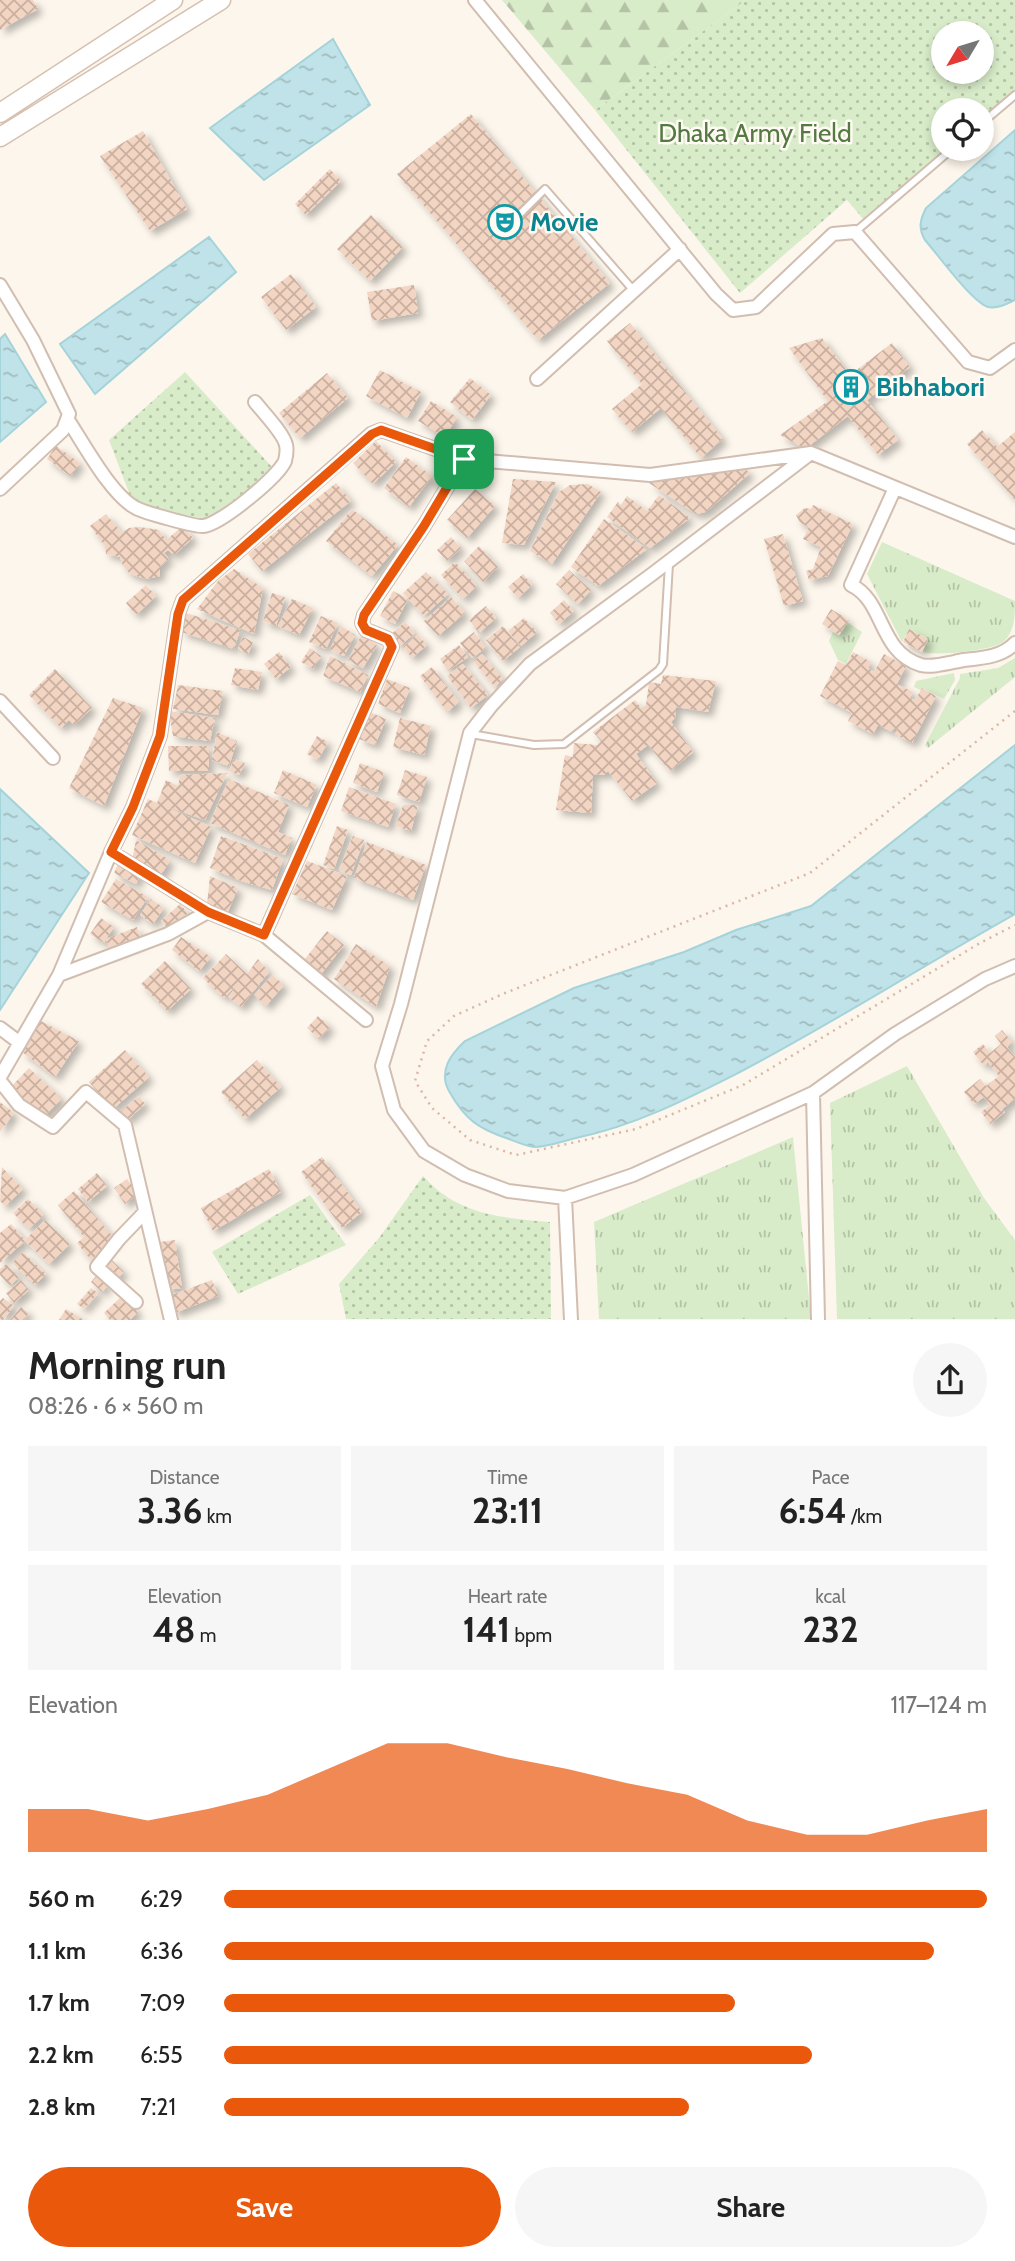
<!DOCTYPE html>
<meta charset="utf-8">
<style>
body{margin:0;font-family:Cabin,sans-serif;background:#f6f6f6;color:#222;height:100vh;display:flex;flex-direction:column;font-size:26px;white-space:nowrap}
*{box-sizing:border-box;margin:0}
p{font-size:23px;color:#767676}
.icon{flex:none;width:38px;height:38px;fill:none;stroke:currentColor;stroke-width:2;stroke-linecap:round;stroke-linejoin:round}
.map{position:relative;height:1320px;overflow:hidden}
.side{display:flex;flex-direction:column;background:#fff;flex:1}
.side>*{flex:none}
.needle{width:46px;rotate:232deg}
.controls{position:absolute;left:931px;top:21px;display:grid;gap:14px}
.controls a{display:grid;place-items:center;width:63px;height:63px;border-radius:50%;background:#fff;box-shadow:0 4px 10px #0003;font-size:35px}
.pin{position:absolute;display:grid;place-items:center;width:60px;height:60px;color:#fff;margin:-30px;border-radius:14px;box-shadow:0 4px 10px #0006}
.round{display:grid;place-items:center;flex:none;width:74px;height:74px;border-radius:37px;background:#f6f6f6}
.head{display:flex;align-items:center;justify-content:space-between;height:119px;padding:0 28px}
h1{font-size:38px;font-weight:800;line-height:52px}
.figures{display:grid;grid-template-columns:repeat(3,1fr);gap:10px;height:119px;padding:7px 28px}
.figures div{display:grid;align-content:center;border-radius:0px;background:#f6f6f6;text-align:center}
.figures b{font-size:35px;font-weight:800}
.figures small{font-size:19px;font-weight:400}
.figures p{font-size:19px}
.chart{height:196px;padding:14px 28px}
.chart p{display:flex;justify-content:space-between}
.chart svg{width:100%;height:126px;margin-top:7px;fill:#ea580c;opacity:.7}
.cta{display:flex;gap:14px;margin-top:auto;padding:14px 28px}
.cta a{flex:1;height:80px;border-radius:42px;background:#ea580c;color:#fff;font-size:28px;font-weight:800;line-height:80px;text-align:center}
.cta a+a{background:#f6f6f6;color:#222}
ul{padding:0 28px;list-style:none;font-size:23px}
li{display:grid;grid-template-columns:112px 84px 1fr;align-items:center;height:52px}
li i{height:18px;border-radius:9px;background:#ea580c}
.map>svg:first-child{display:block}
.grass{fill:url(#grass-tufts)}
.forest{fill:url(#forest-firs)}
.park{fill:url(#park-dots);fill-rule:evenodd}
.water{fill:url(#water-ripples);stroke:#a5d3da;stroke-width:2}
.building{fill:url(#building-cross-hatch);filter:url(#shadow)}
.lines{fill:none;stroke-linecap:round;stroke-linejoin:round}
.lane-casing{stroke:#d1beb0;stroke-width:10}
.street-casing{stroke:#d1beb0;stroke-width:16}
.secondary-casing{stroke:#d6c0b0;stroke-width:21}
.path{stroke:#d9b8a5;stroke-width:2.5;stroke-dasharray:2 5;stroke-linecap:butt}
.lane{stroke:#fff;stroke-width:6}
.street{stroke:#fff;stroke-width:12}
.secondary{stroke:#fff;stroke-width:18}
.route-casing{stroke:#fff;stroke-width:14}
.route{stroke:#ea580c;stroke-width:9}
.labels{text-anchor:middle;dominant-baseline:central;stroke-width:5;stroke-linejoin:round;paint-order:stroke}
.park-label{font-size:26px;fill:#537a41;stroke:#fffaf3}
.culture-label{font-size:26px;font-weight:bold;fill:#0d838f;stroke:#fffaf3;text-anchor:start}
</style>
<div class="map">
<svg width="1015" height="1320" viewBox="0 0 1015 1320">
<defs>
<pattern id="grass-tufts" width="24" height="20" patternUnits="userSpaceOnUse" patternTransform="scale(1.75)"><rect width="24" height="20" fill="#d8ecc9"/><path d="M3 7l-1-3M5 7V3M7 7l1-3M15 17l-1-3M17 17v-4M19 17l1-3" fill="none" stroke="#b4c2a5"/></pattern>
<pattern id="forest-firs" width="22" height="20" patternUnits="userSpaceOnUse" patternTransform="scale(1.75)"><rect width="22" height="20" fill="#d8ecc9"/><path d="M5 1l3.5 6h-7zM16 11l3.5 6h-7z" fill="#b4c2a5"/></pattern>
<pattern id="park-dots" width="8" height="8" patternUnits="userSpaceOnUse" patternTransform="scale(1.75)"><rect width="8" height="8" fill="#d8ecc9"/><path d="M2 2h.1M6 6h.1" fill="none" stroke="#b4c2a5" stroke-width="1.8" stroke-linecap="round"/></pattern>
<pattern id="water-ripples" width="26" height="14" patternUnits="userSpaceOnUse" patternTransform="scale(1.75)"><rect width="26" height="14" fill="#bfe3e8"/><path d="M2 4q2-2 4 0t4 0M15 11q2-2 4 0t4 0" fill="none" stroke="#a0bbbe"/></pattern>
<pattern id="building-cross-hatch" width="8" height="8" patternUnits="userSpaceOnUse" patternTransform="scale(1.75)"><rect width="8" height="8" fill="#f3d5c3"/><path d="M0 0l8 8M0 8l8-8" fill="none" stroke="#cab0a1"/></pattern>
<filter id="shadow"><feDropShadow dx="5" dy="5" stdDeviation="3.5" flood-color="#0004"/></filter>
</defs>
<rect width="100%" height="100%" fill="#fdf6ec"/>
<!-- grass -->
<path class="grass" d="M882,542L1015,601C1015,615 1015,632 1003,642C991,651 936,656 922,652L928,639L909,629L902,642L867,574Z
M847,622L862,632L846,664L838,660L829,641L833,632L839,635Z
M1015,658V677L928,748L925,745L960,678V674L998,668Z
M954,673L955,680L944,699L922,688L920,690L914,687L916,681Z
M907,1066L984,1198L1015,1240V1319H837L830,1103Z
M793,1137L811,1319H599L594,1222Z"/>
<!-- forest -->
<path class="forest" d="M502,0H746L595,110Z"/>
<!-- park -->
<path class="park" d="M746,0H1015V91L982,119V110H943V149H947L864,220L847,200L740,293L595,110ZM982,33V72H943V33Z
M185,372L272,467L218,521L134,506L109,440Z
M423,1176C458,1215 501,1218 550,1222L551,1319H346L339,1284L379,1238Z
M310,1195L346,1245L238,1294L212,1252Z"/>
<!-- water -->
<path class="water" d="M333,39L370,105L264,180L210,128Z
M1015,130V300C1007,304 997,309 988,307C972,302 938,255 925,240C918,228 920,220 926,208Z
M209,237L236,272L95,394L60,344Z
M5,334L46,402L0,442V339Z
M1015,745V914C922,966 832,1024 738,1073C685,1100 634,1126 576,1138C563,1141 547,1147 534,1147C525,1146 517,1142 509,1139C479,1129 465,1120 449,1091C438,1071 451,1054 465,1041L574,988L684,952L736,930L811,906Z
M0,789L89,873L0,1010Z"/>
<!-- building -->
<path class="building" d="M0,0H33L38,9L0,30Z
M471,114L610,283L538,340L397,174Z
M143,131L187,209L150,231L100,156Z
M330,169L341,181L306,215L295,204Z
M371,215L403,247L370,281L337,249Z
M291,274L316,307L286,330L261,297Z
M414,285L418,313L372,321L367,292Z
M630,323L723,439L701,458L661,408L632,432L612,409L642,384L607,341Z
M822,338L850,375L892,343L910,367L867,400L898,440L878,455L848,416L805,449L780,435L828,401L789,348Z
M380,370L421,392L407,418L366,396Z
M327,373L348,398L300,438L279,413Z
M470,378L491,395L472,420L450,402Z
M431,401L457,417L445,437L418,421Z
M982,430L997,447L1015,432V500L967,444Z
M376,441L396,462L373,484L353,463Z
M56,446L80,463L70,476L47,459Z
M406,457L432,476L409,507L384,488Z
M743,467L750,473L706,512L696,514L649,483Z
M513,479L556,482L524,545L502,543Z
M336,483L351,501L262,571L248,554Z
M588,484L601,492L552,564L530,551L559,492L570,485Z
M475,489L495,506L467,538L447,520Z
M659,495L690,518L650,548L607,517L618,502L621,505L627,496L647,511Z
M813,505L853,524L828,576L809,580L806,571L813,569L821,547L803,539L809,527L800,523L796,515L805,508L811,509Z
M352,509L398,545L372,576L326,541Z
M106,514L122,533L129,528L140,527L159,530L166,540L183,526L193,538L174,555L168,550L164,553L169,559L160,567V576L146,579L130,574L123,566L120,557L106,554L105,546L90,526Z
M604,519L647,549L598,586L571,567Z
M783,534L803,601L784,606L764,539Z
M451,537L461,548L447,561L437,550Z
M479,546L498,567L483,582L464,561Z
M455,562L477,586L463,599L441,575Z
M234,569L263,588L254,634L197,609L218,581Z
M569,570L591,590L578,604L556,584Z
M426,572L448,594L424,616L403,593Z
M523,574L532,585L518,598L508,587Z
M146,585L156,596L136,615L126,603Z
M393,591L408,599L395,624L380,616Z
M272,593L285,597L276,626L263,621Z
M451,597L465,613L438,636L424,621Z
M292,599L313,608L299,635L278,626Z
M564,600L574,611L559,624L550,613Z
M486,606L496,618L479,633L469,620Z
M831,609L849,620L839,635L822,624Z
M186,613L240,630L234,649L181,632Z
M321,616L338,623L326,649L309,642Z
M524,618L537,632L521,646L508,631Z
M405,622L415,633L400,646L390,635Z
M341,626L355,635L344,656L330,650Z
M503,626L520,647L503,661L486,640Z
M909,629L928,639L922,652L903,642Z
M474,632L486,648L472,658L460,643Z
M362,634L377,645L363,668L348,661Z
M417,634L427,645L412,658L403,647Z
M243,637L253,642L248,654L238,649Z
M459,645L468,657L448,671L440,659Z
M310,648L321,656L313,669L301,662Z
M279,652L291,667L276,679L264,664Z
M853,652L871,662L868,668L874,672L884,654L906,666L897,684L913,692L910,698L915,700L922,688L936,696L912,743L895,734L898,730L894,728L892,732L878,725L873,734L848,721L852,713L820,696L838,661L846,665Z
M482,654L503,679L495,687L473,661Z
M330,656L368,675L360,692L323,676Z
M463,664L488,695L471,708L447,676Z
M432,667L459,702L447,712L420,676Z
M235,668L262,672L258,690L231,685Z
M55,669L92,708L74,725L69,720L61,728L29,695Z
M663,675L716,681L708,712L676,707L675,718L671,722L693,752L670,771L648,745L636,754L657,783L632,801L608,771L604,775L593,774L591,813L556,810L565,755L573,757L574,743L597,745L601,741L593,732L635,700L641,708L646,705L649,682L661,684Z
M387,679L410,688L400,713L378,704Z
M178,685L223,691L218,715L173,709Z
M113,698L143,708L104,806L69,788Z
M169,711L215,718L210,741L173,736Z
M370,712L386,719L375,745L359,739Z
M400,718L431,726L424,755L393,747Z
M217,732L237,741L229,766L212,760Z
M317,736L328,742L318,760L307,754Z
M168,746H209V771H169Z
M234,759L245,763L239,775L229,771Z
M360,763L384,772L377,792L353,783Z
M283,770L317,785L307,807L274,793Z
M405,770L427,777L419,802L397,795Z
M227,773L205,820L165,806L211,827L195,863L132,835L148,799L157,803L166,780L178,786L180,775Z
M229,779L289,805L278,832L292,838L285,855L210,823Z
M349,787L396,804L388,827L341,811Z
M403,805H418L411,831L396,826Z
M337,826L348,830L334,869L323,865Z
M221,836L283,859L272,890L241,881L210,868Z
M353,836L364,840L351,875L339,870Z
M136,840L170,860L160,877L132,861Z
M367,842L426,865L413,900L354,878Z
M307,861L347,876L332,910L292,894Z
M119,862L141,874L136,884L114,873Z
M210,876L238,888L227,914L207,905Z
M116,879L148,897L133,920L101,902Z
M151,899L164,908L153,924L140,915Z
M180,904L188,913L169,930L161,921Z
M101,918L114,927L106,939L137,927L142,940L111,952L106,939L104,943L90,934Z
M327,931L344,945L318,978L301,964Z
M181,937L211,957L199,971L172,950Z
M356,944L390,966L376,1007L334,979Z
M226,954L247,974L258,959L269,972L241,1007L228,997L240,982L224,998L203,978Z
M165,961L191,989L167,1011L141,984Z
M272,975L284,985L266,1006L254,995Z
M318,1016L330,1027L319,1039L307,1028Z
M37,1019L79,1041L55,1077L22,1052Z
M1002,1030L1012,1042L1007,1047L1015,1057V1099L1002,1109L1005,1112L990,1124L981,1112L990,1105L984,1097L974,1104L964,1092L980,1079L986,1086L999,1076L988,1062L984,1066L973,1052L983,1044L990,1053L1001,1044L995,1036Z
M125,1050L149,1077L113,1109L89,1082Z
M257,1060L281,1087L245,1119L221,1092Z
M29,1068L62,1099L42,1119L9,1089Z
M139,1096L145,1104L126,1121L119,1113Z
M0,1102L14,1113L0,1132Z
M322,1157L362,1212L342,1228L301,1172Z
M2,1167L23,1189L5,1206L0,1201Z
M269,1169L281,1192L213,1231L201,1208Z
M97,1173L107,1186L88,1202L78,1189Z
M127,1179L138,1194L125,1204L114,1188Z
M74,1191L115,1239L91,1260L77,1243L84,1237L58,1205Z
M28,1199L44,1215L29,1229L13,1213Z
M45,1220L70,1244L49,1264L25,1241L0,1263V1233L11,1224L25,1240Z
M175,1240L182,1288L166,1290L160,1242Z
M23,1252L46,1274L35,1285L12,1263Z
M111,1259L124,1272L116,1280L103,1267Z
M6,1264L19,1277L10,1286L0,1275V1269Z
M97,1275L108,1285L102,1292L91,1282Z
M21,1280L29,1290L14,1303L6,1293Z
M212,1280L218,1296L175,1313L169,1296Z
M91,1288L98,1293L84,1309L77,1304Z
M123,1295L138,1312L130,1320H110L104,1313Z
M3,1298L14,1306L3,1320H0V1301Z
M21,1307L29,1313L24,1320H10Z
M66,1309L84,1320H59Z"/>
<g class="lines">
<!-- lane casing -->
<g class="lane-casing">
<path id="lane" d="M982,123L1015,95
M517,217L545,189L634,291
M855,232L952,149
M471,734L534,745L564,744L659,670L663,664L669,564"/>
</g>
<!-- street casing -->
<g class="street-casing">
<path id="street" d="M475,0L716,294L733,310L756,307L833,234L855,232L968,362L990,368L1015,350
M0,285L33,340L69,414L63,430L0,489
M537,379L680,249
M68,420C84,444 111,495 136,508C143,512 196,527 203,526C220,525 278,477 285,461C286,457 287,449 286,445C284,434 263,412 255,402
M811,453L651,575L530,664L491,706L470,733L401,1004L382,1066L394,1110L424,1151L465,1175L508,1191L565,1198L633,1175L813,1093L895,1034L985,979L1015,966
M895,488L851,585C885,601 878,652 921,665C932,668 952,662 964,660C982,658 1002,657 1015,643
M0,701L53,758
M111,852L208,912L264,935L366,1020
M264,935L392,647L388,639L366,630L362,623L364,615L424,526L464,459
M59,975L168,934L208,912
M0,1028L20,1043
M0,1077L59,975L111,852L133,807L160,736L178,614L183,600L371,434L381,430L464,459L650,475L811,453L1015,537
M0,1081L19,1105L53,1127L86,1092L125,1125L171,1320
M813,1093L818,1320
M565,1198L571,1320
M136,1302L97,1267L119,1239L145,1212"/>
</g>
<!-- secondary casing -->
<g class="secondary-casing">
<path id="secondary" d="M0,113L173,0
M0,137L221,0"/>
</g>
<!-- path -->
<path class="path" d="M1015,711L810,873L505,993L454,1016L427,1041L415,1081L432,1108L470,1140L516,1155L636,1129L743,1085L980,943L1015,925"/>
<!-- lane -->
<use href="#lane" class="lane"/>
<!-- street -->
<use href="#street" class="street"/>
<!-- secondary -->
<use href="#secondary" class="secondary"/>
</g>
<g class="lines">
<!-- route casing -->
<g class="route-casing">
<path id="route" d="M381,430L464,459L424,526L364,615L362,623L366,630L388,639L392,647L264,935L208,912L111,852L133,807L160,736L178,614L183,600L372,434Z"/>
</g>
<!-- route -->
<use href="#route" class="route"/>
</g>
<!-- icons -->
<defs>
<g id="theatre-ring" transform="scale(1.75)"><circle r="9.5" fill="#fffaf3" stroke="#0f9aa8" stroke-width="1.5"/><path d="M-5-5.5Q0-4 5-5.5V0Q5 5 0 6Q-5 5-5 0ZM-3.3-2.5H-1v1.5H-3.3ZM1-2.5H3.3v1.5H1ZM-2.8 1Q0 5.5 2.8 1Z" fill="#0f9aa8"/></g>
<g id="building-ring" transform="scale(1.75)"><circle r="9.5" fill="#fffaf3" stroke="#0f9aa8" stroke-width="1.5"/><path d="M-4-6H4V6H1V3H-1V6H-4ZM-2.5-4.3h1.7v1.8h-1.7ZM.8-4.3h1.7v1.8H.8ZM-2.5-1h1.7V.8h-1.7ZM.8-1h1.7V.8H.8Z" fill="#0f9aa8"/></g>
</defs>
<g fill-rule="evenodd">
<use href="#theatre-ring" x="505" y="222"/>
<use href="#building-ring" x="851" y="387"/>
</g>
<g class="labels">
<!-- park labels -->
<g class="park-label">
<text x="755" y="133">Dhaka Army Field</text>
</g>
<!-- culture labels -->
<g class="culture-label">
<text x="530" y="222">Movie</text>
<text x="876" y="387">Bibhabori</text>
</g>
</g>
</svg>
<div class="controls">
<a><svg class="needle" viewBox="-14 -14 28 28"><path d="M0-13l5 13h-10z" fill="#e53935"/><path d="M0 13l5-13h-10z" fill="#767676"/></svg></a>
<a><svg class="icon" aria-label="locate" viewBox="0 0 24 24"><circle cx="12" cy="12" r="6"/><path d="M12 2v4M12 18v4M2 12h4M18 12h4"/></svg></a>
</div>
<div class="pin" style="left:464px;top:459px;background:#1e9e55"><svg class="icon" aria-label="arrive" viewBox="0 0 24 24"><path d="M6 21V4h12l-3 4 3 4H6"/></svg></div>
</div>
<section class="side">
<div class="head"><div><h1>Morning run</h1><p>08:26 · 6 × 560 m</p></div><a class="round"><svg class="icon" aria-label="share" viewBox="0 0 24 24"><path d="M12 15V3M7 8l5-5 5 5M5 13v7h14v-7"/></svg></a></div>
<div class="figures">
<div><p>Distance</p><b>3.36<small> km</small></b></div>
<div><p>Time</p><b>23:11</b></div>
<div><p>Pace</p><b>6:54<small> /km</small></b></div>
</div>
<div class="figures">
<div><p>Elevation</p><b>48<small> m</small></b></div>
<div><p>Heart rate</p><b>141<small> bpm</small></b></div>
<div><p>kcal</p><b>232</b></div>
</div>
<div class="chart"><p><span>Elevation</span>117–124 m</p>
<svg viewBox="0 0 160 44" preserveAspectRatio="none"><path d="M0 44V29L10 29L20 33L30 29L40 24L50 15L60 6L70 6L80 11L90 15L100 20L110 24L120 33L130 38L140 38L150 33L160 29V44z"/></svg>
</div>
<ul>
<li><b>560 m</b>6:29<i style="width:100%"></i></li>
<li><b>1.1 km</b>6:36<i style="width:93%"></i></li>
<li><b>1.7 km</b>7:09<i style="width:67%"></i></li>
<li><b>2.2 km</b>6:55<i style="width:77%"></i></li>
<li><b>2.8 km</b>7:21<i style="width:61%"></i></li>
</ul>
<div class="cta"><a>Save</a><a>Share</a></div>
</section>
